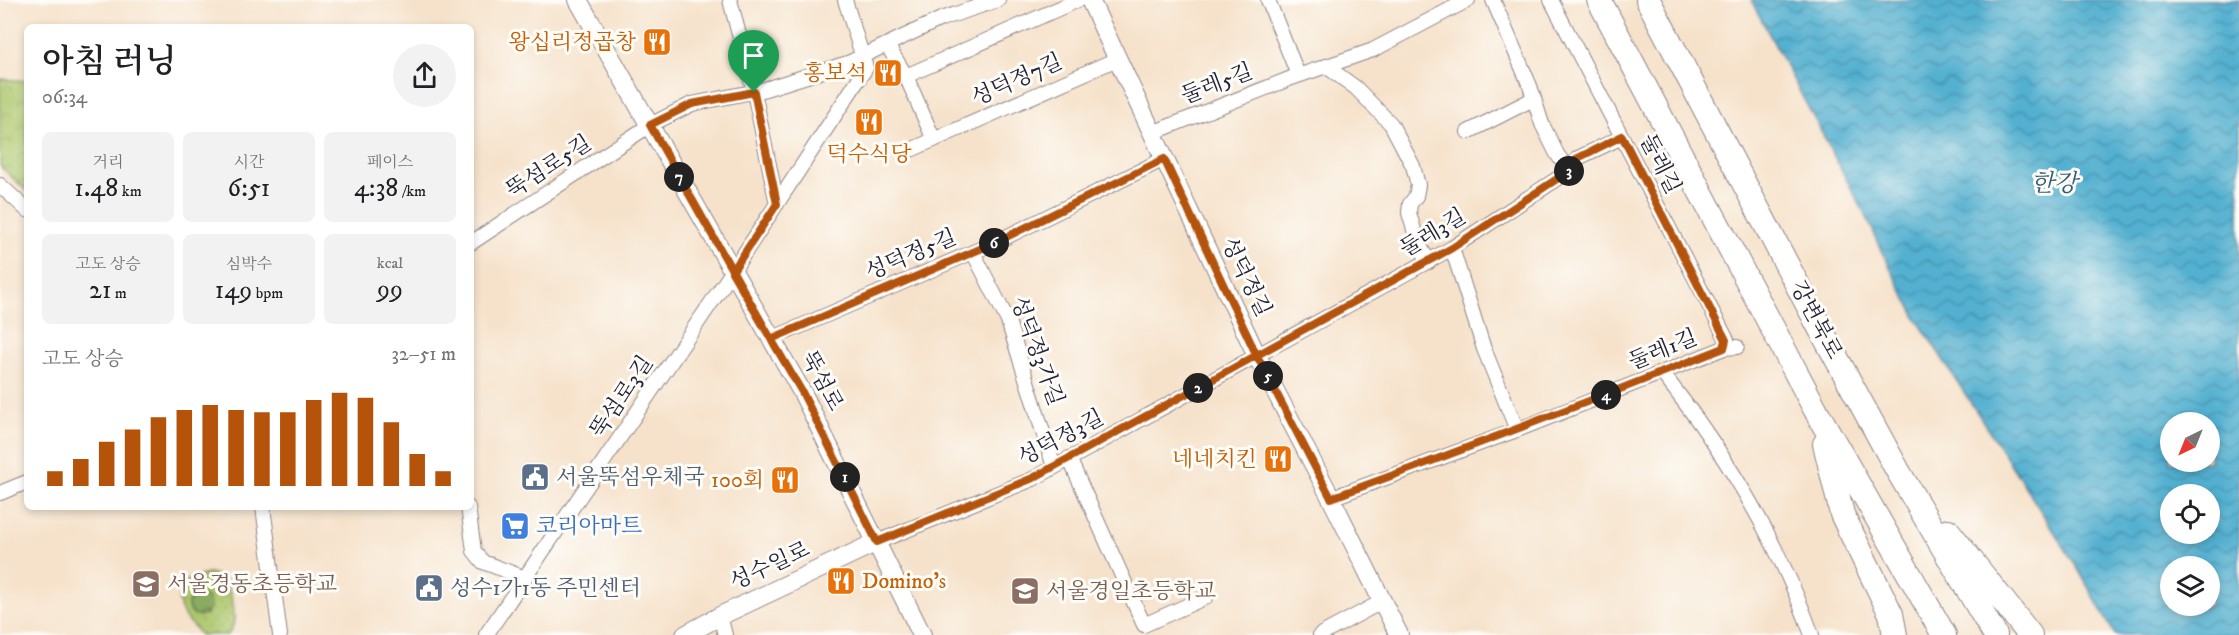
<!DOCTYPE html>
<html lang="ko">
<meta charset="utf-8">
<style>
body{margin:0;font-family:"IM FELL DW Pica","Noto Serif KR",serif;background:#f2f2f2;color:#202124;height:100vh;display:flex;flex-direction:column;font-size:22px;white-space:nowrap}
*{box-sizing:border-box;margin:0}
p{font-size:20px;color:#757577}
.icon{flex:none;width:33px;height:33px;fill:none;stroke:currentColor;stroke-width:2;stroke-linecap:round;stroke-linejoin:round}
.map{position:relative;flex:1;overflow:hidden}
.details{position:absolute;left:24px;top:24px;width:450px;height:486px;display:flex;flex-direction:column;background:#fff;border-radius:9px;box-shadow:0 3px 9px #0003}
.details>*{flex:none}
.needle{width:39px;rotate:223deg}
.tools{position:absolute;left:2160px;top:412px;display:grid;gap:12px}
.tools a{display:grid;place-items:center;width:60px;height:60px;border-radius:50%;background:#fff;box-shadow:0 3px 9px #0003;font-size:30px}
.pin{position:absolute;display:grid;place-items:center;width:51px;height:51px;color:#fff;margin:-62px -26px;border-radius:50% 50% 50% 0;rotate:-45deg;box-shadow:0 0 6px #0007}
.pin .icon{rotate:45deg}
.km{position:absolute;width:30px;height:30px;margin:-15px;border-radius:50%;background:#222;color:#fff;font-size:16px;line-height:30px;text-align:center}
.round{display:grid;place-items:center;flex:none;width:63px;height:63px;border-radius:32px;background:#f2f2f2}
.head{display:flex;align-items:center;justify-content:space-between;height:102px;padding:0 18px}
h1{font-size:33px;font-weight:600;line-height:45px}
.figures{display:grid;grid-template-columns:repeat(3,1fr);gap:9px;height:102px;padding:6px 18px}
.figures div{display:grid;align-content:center;border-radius:9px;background:#f2f2f2;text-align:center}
.figures b{font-size:26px;font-weight:600}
.figures small{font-size:16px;font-weight:400}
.figures p{font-size:16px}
.chart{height:168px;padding:12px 18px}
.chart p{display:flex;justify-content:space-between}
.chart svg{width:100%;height:108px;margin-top:6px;stroke:#b45309;stroke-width:6}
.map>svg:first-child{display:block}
.grass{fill:url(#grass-dots);stroke:#687454;stroke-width:1.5}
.forest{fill:url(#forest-crowns);stroke:#56674e;stroke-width:1.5}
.park{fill:url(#park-crowns);stroke:#687454;stroke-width:1.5}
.water{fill:url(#water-waves);stroke:#3a6986;stroke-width:1.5;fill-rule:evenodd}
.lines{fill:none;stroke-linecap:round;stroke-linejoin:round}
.street-casing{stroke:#8c8283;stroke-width:16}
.secondary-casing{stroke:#8c8283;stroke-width:20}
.highway-casing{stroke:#8c8283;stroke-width:26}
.street{stroke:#fff;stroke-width:14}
.secondary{stroke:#fff;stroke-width:18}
.highway{stroke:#fff;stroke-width:24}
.route-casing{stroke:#fff;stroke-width:12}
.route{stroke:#b45309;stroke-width:8}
.labels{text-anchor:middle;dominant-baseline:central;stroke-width:6;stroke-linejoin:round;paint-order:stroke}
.food-label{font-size:22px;fill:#c56008;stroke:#fdfcf7;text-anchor:end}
.street-label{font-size:22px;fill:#22223b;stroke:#fdfcf7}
.service-label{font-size:22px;fill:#4e5e75;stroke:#fdfcf7;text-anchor:start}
.shop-label{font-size:22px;fill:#366cbe;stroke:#fdfcf7;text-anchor:start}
.education-label{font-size:22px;fill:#785e54;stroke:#fdfcf7;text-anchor:start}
.water-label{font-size:24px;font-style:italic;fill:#355b77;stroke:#fdfcf7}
</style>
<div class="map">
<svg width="2239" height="635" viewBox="0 0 2239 635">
<defs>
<pattern id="grass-dots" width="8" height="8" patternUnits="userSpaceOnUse" patternTransform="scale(1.5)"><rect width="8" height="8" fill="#aec76d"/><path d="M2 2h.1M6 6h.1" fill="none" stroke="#95ab5f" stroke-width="1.8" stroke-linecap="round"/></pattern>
<pattern id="forest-crowns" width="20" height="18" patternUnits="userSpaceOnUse" patternTransform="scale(1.5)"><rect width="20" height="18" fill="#8aac60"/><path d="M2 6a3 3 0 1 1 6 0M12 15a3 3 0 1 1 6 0" fill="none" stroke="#708c50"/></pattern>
<pattern id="park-crowns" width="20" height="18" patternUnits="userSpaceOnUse" patternTransform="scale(1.5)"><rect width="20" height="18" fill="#aec76d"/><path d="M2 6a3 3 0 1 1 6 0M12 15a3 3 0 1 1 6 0" fill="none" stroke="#95ab5f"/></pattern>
<pattern id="water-waves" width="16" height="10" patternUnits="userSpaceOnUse" patternTransform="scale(1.5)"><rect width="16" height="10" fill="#52b0d0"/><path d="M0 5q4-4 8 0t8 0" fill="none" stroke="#448faa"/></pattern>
</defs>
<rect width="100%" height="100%" fill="#fdfcf7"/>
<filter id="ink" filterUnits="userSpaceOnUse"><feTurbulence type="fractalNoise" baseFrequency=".0167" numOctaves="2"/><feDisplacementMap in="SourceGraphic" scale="12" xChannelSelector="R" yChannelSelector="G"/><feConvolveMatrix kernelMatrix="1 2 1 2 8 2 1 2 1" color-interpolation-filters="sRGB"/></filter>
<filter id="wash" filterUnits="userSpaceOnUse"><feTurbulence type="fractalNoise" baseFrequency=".008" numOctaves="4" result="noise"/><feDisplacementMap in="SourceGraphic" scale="24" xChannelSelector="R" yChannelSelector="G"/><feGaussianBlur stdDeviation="1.35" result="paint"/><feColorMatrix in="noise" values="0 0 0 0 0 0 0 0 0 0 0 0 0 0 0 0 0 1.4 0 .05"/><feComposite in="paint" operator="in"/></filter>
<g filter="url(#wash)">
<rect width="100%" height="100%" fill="#f6e2cb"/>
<!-- grass -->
<path class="grass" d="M210,573L224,578C231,595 241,619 228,635H200C196,628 192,626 187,620C179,609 173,590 187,581C194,577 203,576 210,573Z"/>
<!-- forest -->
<path class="forest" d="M188 605a11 11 0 1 1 22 0a11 11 0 1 1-22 0Z"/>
<!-- park -->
<path class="park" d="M0,79L27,81V191L0,166Z"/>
<!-- water -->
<path class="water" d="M1751,0H2239V635H2115L2075,564L1918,321L1893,274L1867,218ZM2170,423H2210V462H2170ZM2170,495H2210V534H2170ZM2170,567H2210V606H2170Z"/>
</g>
<g filter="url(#ink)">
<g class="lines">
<!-- street casing -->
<g class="street-casing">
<path id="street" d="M730,0L754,92L777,204
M1268,0L1298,75
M1493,0L1530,86L1542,124L1557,154L1569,171
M1551,0L1727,340L1724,348
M887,45L906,76L934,140
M1326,66L1356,88L1391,124L1413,166L1418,185L1416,196L1410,204L1409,213L1418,243L1429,262
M906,76L1078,0
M1468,132L1533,99
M1152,133L1289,79L1373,50L1468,0
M913,149L1117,59
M0,185L27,210
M471,243L650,125L692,104L762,90L848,63L941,19L998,0
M1452,248L1484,349L1517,430
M973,252L1008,321L1054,467
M771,339L994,243L1164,159
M1662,373C1724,451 1778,541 1812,635
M1069,458L1144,625L1206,597
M0,493L27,482
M1331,498L1517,430L1724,348L1737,347
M263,507L280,635
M468,507L474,551L483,562L525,578
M877,542L1033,479L1452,248L1569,171L1578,158L1622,137
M720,616L725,635
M486,635L732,272L866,68L845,0
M1320,635L1383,601"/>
</g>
<!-- secondary casing -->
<g class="secondary-casing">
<path id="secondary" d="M578,0L802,392L922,635
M1090,0L1257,356L1331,498L1399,635
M685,635L720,616L877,542"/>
</g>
<!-- highway casing -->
<g class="highway-casing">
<path id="highway" d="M1599,0L1819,416L1944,635
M1648,0L1820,328L1898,471L1995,635
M1825,444L1842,514L1891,614L1895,635
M1948,531L2030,635"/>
</g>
<!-- street -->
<use href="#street" class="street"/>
<!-- secondary -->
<use href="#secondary" class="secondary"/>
<!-- highway -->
<use href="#highway" class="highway"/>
</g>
</g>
<g class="lines" filter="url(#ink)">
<!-- route casing -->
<g class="route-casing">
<path id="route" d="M754,92L777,204L732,272L802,392L877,542L1033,478L1452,248L1569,171L1578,158L1622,136L1726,340L1724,348C1594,400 1463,450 1331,498L1257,356L1164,159L994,243L771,339L650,125L692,104L754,92"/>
</g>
<!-- route -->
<use href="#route" class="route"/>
</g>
<!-- icons -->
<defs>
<g id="restaurant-square" transform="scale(1.5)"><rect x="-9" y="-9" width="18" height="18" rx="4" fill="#e8710a" stroke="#fdfcf7"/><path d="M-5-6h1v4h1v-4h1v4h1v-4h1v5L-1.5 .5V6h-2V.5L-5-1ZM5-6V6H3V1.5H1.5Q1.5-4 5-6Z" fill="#fff"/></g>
<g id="civic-square" transform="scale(1.5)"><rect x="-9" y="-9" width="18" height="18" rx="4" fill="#5c6f8a" stroke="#fdfcf7"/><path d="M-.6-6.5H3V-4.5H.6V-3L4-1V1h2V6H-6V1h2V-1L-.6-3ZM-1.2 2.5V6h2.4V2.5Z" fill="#fff"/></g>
<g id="supermarket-square" transform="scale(1.5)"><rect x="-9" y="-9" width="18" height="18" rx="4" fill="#3f7fe0" stroke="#fdfcf7"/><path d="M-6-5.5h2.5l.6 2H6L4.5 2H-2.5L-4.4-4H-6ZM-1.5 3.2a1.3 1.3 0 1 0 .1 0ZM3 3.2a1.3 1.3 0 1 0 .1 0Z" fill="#fff"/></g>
<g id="school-square" transform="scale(1.5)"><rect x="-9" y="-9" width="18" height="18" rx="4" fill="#8d6e63" stroke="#fdfcf7"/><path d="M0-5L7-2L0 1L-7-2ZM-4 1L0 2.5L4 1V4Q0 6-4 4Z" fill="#fff"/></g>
</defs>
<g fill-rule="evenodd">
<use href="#restaurant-square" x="657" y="42"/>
<use href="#restaurant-square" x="888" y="73"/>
<use href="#restaurant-square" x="869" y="122"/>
<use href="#restaurant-square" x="1278" y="459"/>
<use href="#civic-square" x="535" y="477"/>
<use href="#restaurant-square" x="785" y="480"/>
<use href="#supermarket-square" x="515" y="526"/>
<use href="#restaurant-square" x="841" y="581"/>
<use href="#school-square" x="146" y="584"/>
<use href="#civic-square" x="429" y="588"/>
<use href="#school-square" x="1025" y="591"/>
</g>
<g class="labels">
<!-- food labels -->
<g class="food-label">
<text x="636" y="42">왕십리정곱창</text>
<text x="867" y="73">홍보석</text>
<text x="869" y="154" text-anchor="middle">덕수식당</text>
<text x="1257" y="459">네네치킨</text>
<text x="764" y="480">100회</text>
<text x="862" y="581" text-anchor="start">Domino's</text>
</g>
<!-- street labels -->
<g class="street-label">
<text transform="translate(1017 80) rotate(-24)">성덕정7길</text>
<text transform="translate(1217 84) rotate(-21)">둘레5길</text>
<text transform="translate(1660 164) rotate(63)">둘레길</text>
<text transform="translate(549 167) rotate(-33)">뚝섬로5길</text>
<text transform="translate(1433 233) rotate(-31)">둘레3길</text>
<text transform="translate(911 255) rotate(-23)">성덕정5길</text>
<text transform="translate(1246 277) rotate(64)">성덕정길</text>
<text transform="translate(1816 320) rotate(62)">강변북로</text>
<text transform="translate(1663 350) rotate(-22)">둘레1길</text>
<text transform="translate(1037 351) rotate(70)">성덕정3가길</text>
<text transform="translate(822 381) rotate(62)">뚝섬로</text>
<text transform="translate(622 397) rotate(-56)">뚝섬로3길</text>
<text transform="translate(1061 438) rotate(-28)">성덕정3길</text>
<text transform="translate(770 566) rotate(-25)">성수일로</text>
</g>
<!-- service labels -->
<g class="service-label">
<text x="556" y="477">서울뚝섬우체국</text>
<text x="450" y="588">성수1가1동 주민센터</text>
</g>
<!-- shop labels -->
<g class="shop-label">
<text x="536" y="526">코리아마트</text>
</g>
<!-- education labels -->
<g class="education-label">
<text x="167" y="584">서울경동초등학교</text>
<text x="1046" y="591">서울경일초등학교</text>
</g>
<!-- water labels -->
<g class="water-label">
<text x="2054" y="184">한강</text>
</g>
</g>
</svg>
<div class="tools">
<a><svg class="needle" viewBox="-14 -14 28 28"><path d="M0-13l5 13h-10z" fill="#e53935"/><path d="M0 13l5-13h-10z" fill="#757577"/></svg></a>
<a><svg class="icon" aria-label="locate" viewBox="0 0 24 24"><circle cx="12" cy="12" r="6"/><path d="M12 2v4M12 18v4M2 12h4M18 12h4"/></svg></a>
<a><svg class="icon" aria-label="layers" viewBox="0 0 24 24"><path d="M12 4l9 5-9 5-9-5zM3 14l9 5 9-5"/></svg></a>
</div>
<div class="pin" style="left:754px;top:92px;background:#1e9e55"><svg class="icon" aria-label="arrive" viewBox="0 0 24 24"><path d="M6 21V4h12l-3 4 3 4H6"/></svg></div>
<b class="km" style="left:845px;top:477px">1</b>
<b class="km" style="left:1198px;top:388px">2</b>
<b class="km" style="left:1569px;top:171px">3</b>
<b class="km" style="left:1606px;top:395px">4</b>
<b class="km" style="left:1268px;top:376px">5</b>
<b class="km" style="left:994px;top:243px">6</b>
<b class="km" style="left:679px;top:177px">7</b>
<section class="details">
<div class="head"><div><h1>아침 러닝</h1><p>06:34</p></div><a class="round"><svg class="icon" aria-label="share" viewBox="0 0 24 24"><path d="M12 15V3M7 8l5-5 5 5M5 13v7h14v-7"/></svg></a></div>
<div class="figures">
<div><p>거리</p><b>1.48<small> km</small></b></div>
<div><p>시간</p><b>6:51</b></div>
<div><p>페이스</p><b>4:38<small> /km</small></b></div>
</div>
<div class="figures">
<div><p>고도 상승</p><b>21<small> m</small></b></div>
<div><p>심박수</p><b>149<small> bpm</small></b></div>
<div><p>kcal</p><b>99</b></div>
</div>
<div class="chart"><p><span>고도 상승</span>32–51 m</p>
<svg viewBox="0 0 160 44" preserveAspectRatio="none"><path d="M5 44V38M15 44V33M25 44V26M35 44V21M45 44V16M55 44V13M65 44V11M75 44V13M85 44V14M95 44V14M105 44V9M115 44V6M125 44V8M135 44V18M145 44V31M155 44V38"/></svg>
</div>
</section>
</div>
